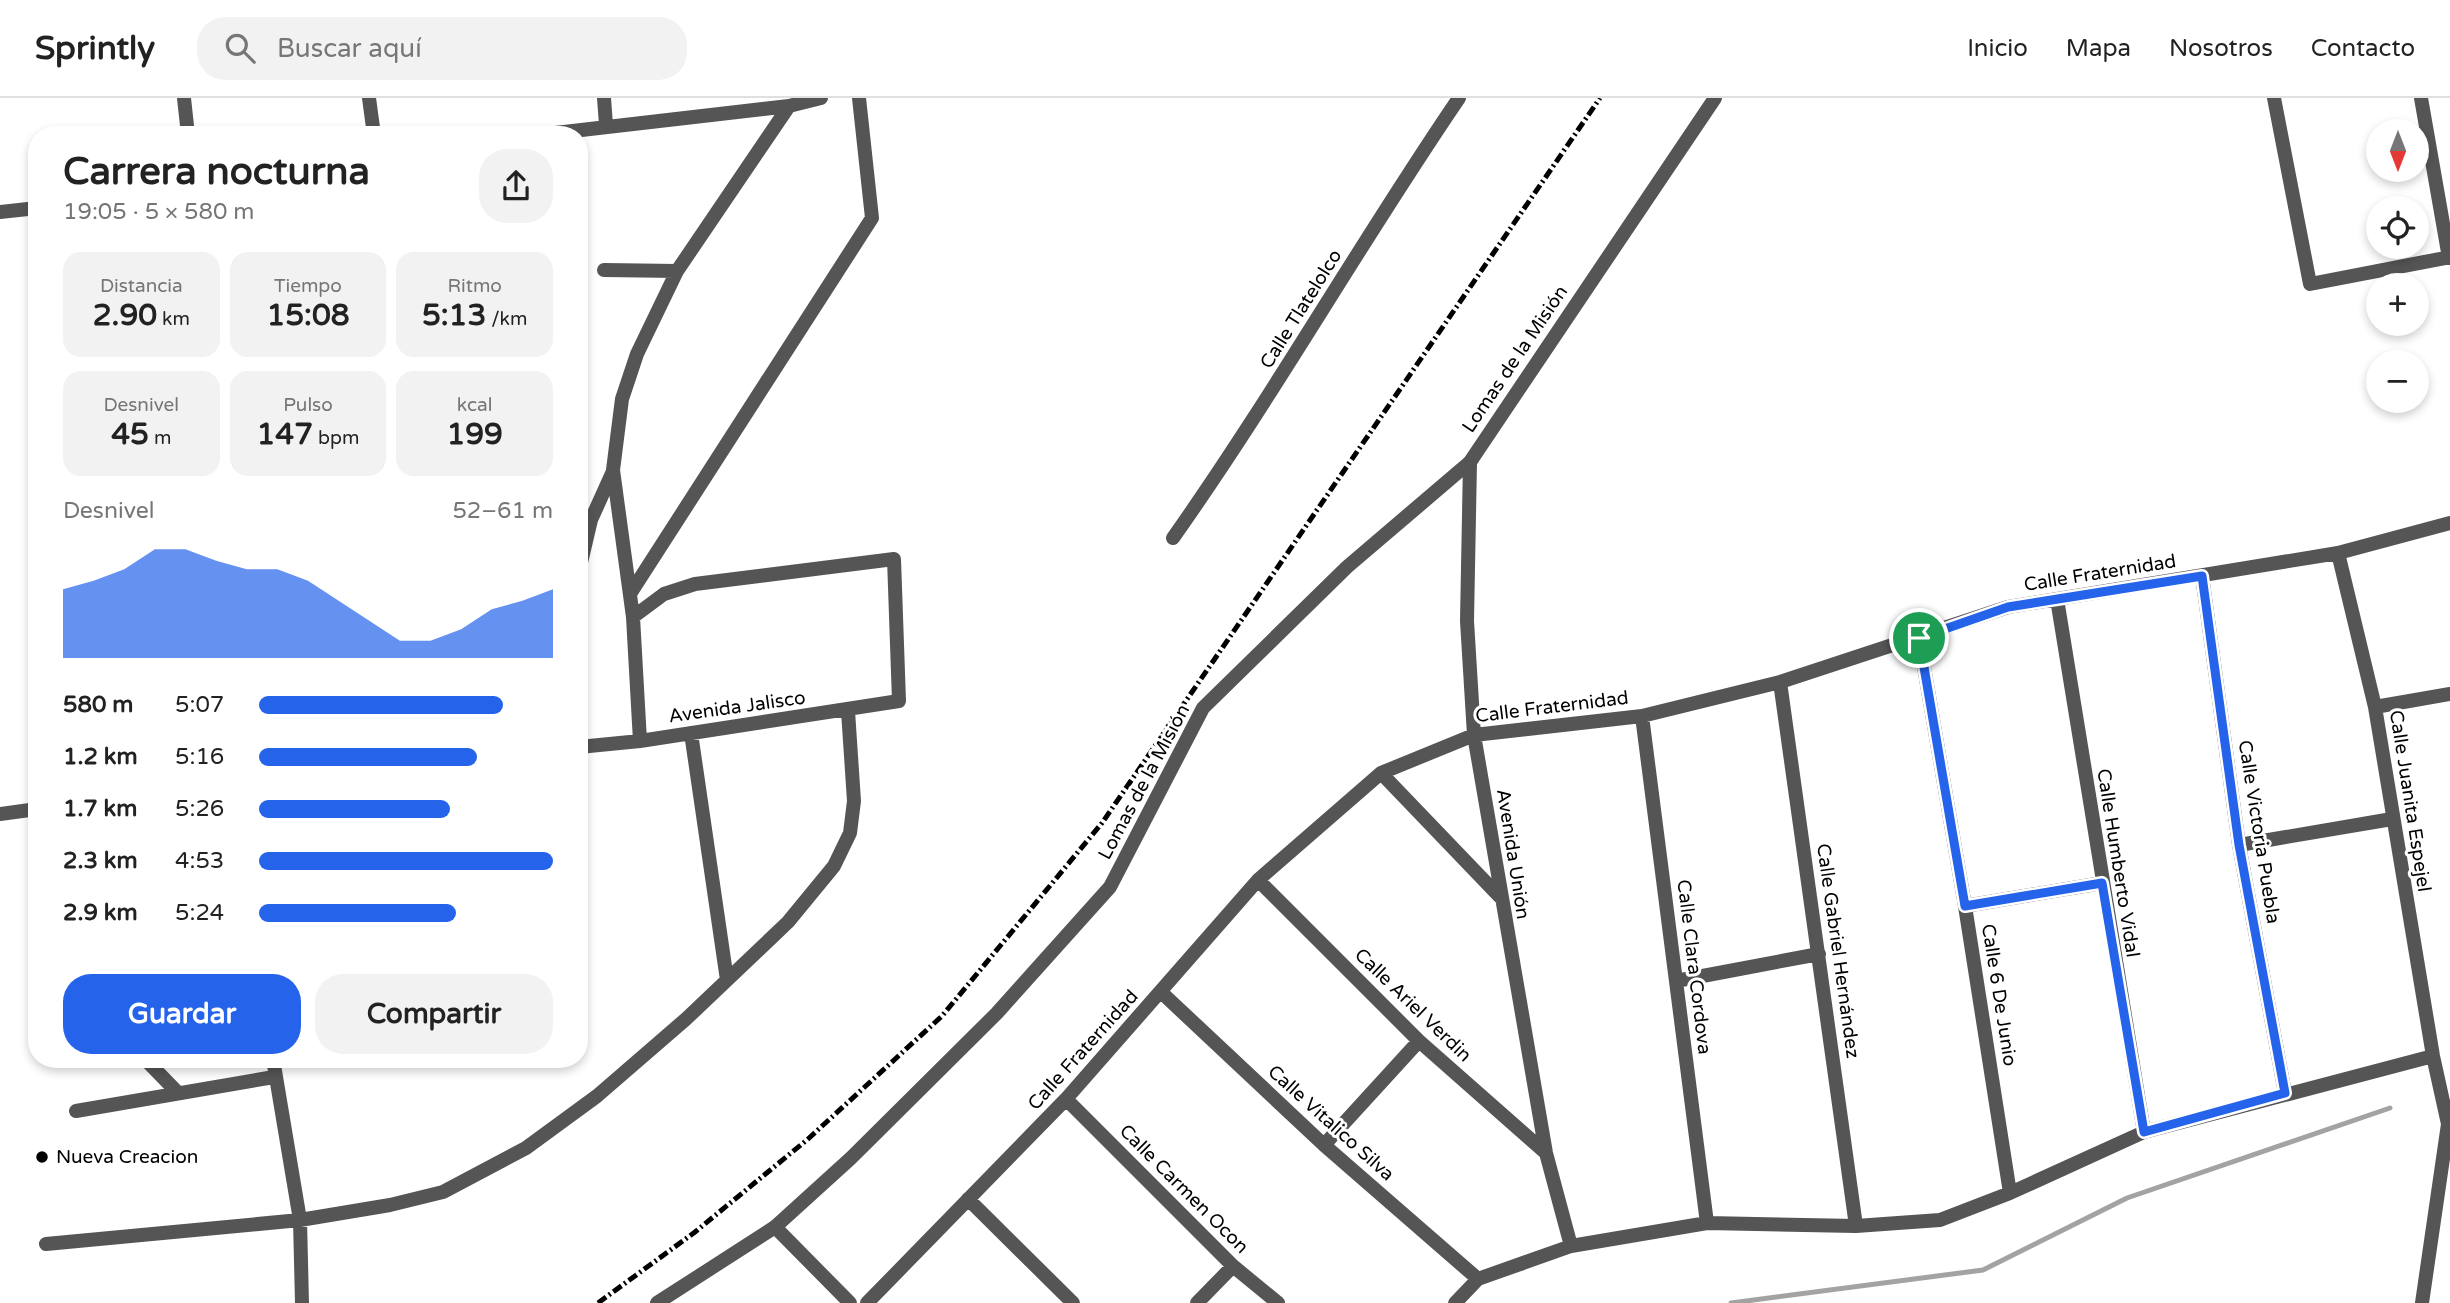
<!DOCTYPE html>
<html lang="es">
<meta charset="utf-8">
<style>
body{margin:0;font-family:"Varela Round",sans-serif;background:#f2f2f2;color:#222;height:100vh;display:flex;flex-direction:column;font-size:26px;white-space:nowrap}
*{box-sizing:border-box;margin:0}
p{font-size:23px;color:#767676}
.icon{flex:none;width:38px;height:38px;fill:none;stroke:currentColor;stroke-width:2;stroke-linecap:round;stroke-linejoin:round}
.map{position:relative;flex:1;overflow:hidden}
.sheet{position:absolute;left:28px;top:28px;width:560px;height:942px;display:flex;flex-direction:column;background:#fff;border-radius:28px;box-shadow:0 4px 10px #0003}
.sheet>*{flex:none}
.needle{width:46px;rotate:180deg}
.buttons{position:absolute;left:2366px;top:21px;display:grid;gap:14px}
.buttons a{display:grid;place-items:center;width:63px;height:63px;border-radius:50%;background:#fff;box-shadow:0 4px 10px #0003;font-size:35px}
.pin{position:absolute;display:grid;place-items:center;width:60px;height:60px;color:#fff;margin:-30px;border:4px solid #fff;border-radius:50%;box-shadow:0 2px 7px #0007}
.round{display:grid;place-items:center;flex:none;width:74px;height:74px;border-radius:28px;background:#f2f2f2}
.head{display:flex;align-items:center;justify-content:space-between;height:119px;padding:0 35px}
h1{font-size:38px;font-weight:800;line-height:52px}
.metrics{display:grid;grid-template-columns:repeat(3,1fr);gap:10px;height:119px;padding:7px 35px}
.metrics div{display:grid;align-content:center;border-radius:18px;background:#f2f2f2;text-align:center}
.metrics b{font-size:30px;font-weight:800}
.metrics small{font-size:19px;font-weight:400}
.metrics p{font-size:19px}
.chart{height:196px;padding:14px 35px}
.chart p{display:flex;justify-content:space-between}
.chart svg{width:100%;height:126px;margin-top:7px;fill:#2563eb;opacity:.7}
.button{display:flex;gap:14px;margin-top:auto;padding:14px 35px}
.button a{flex:1;height:80px;border-radius:28px;background:#2563eb;color:#fff;font-size:28px;font-weight:800;line-height:80px;text-align:center}
.button a+a{background:#f2f2f2;color:#222}
ul{padding:0 35px;list-style:none;font-size:23px}
li{display:grid;grid-template-columns:112px 84px 1fr;align-items:center;height:52px}
li i{height:18px;border-radius:9px;background:#2563eb}
header{display:flex;align-items:center;gap:42px;box-sizing:border-box;height:98px;padding:0 35px;background:#fff;border-bottom:2px solid #e0e0e0}
header strong{font-size:33px}
nav{display:flex;gap:38px;margin-inline-start:auto;font-size:24px}
.search{width:490px;height:63px;background:#f2f2f2;display:flex;align-items:center;gap:18px;box-sizing:border-box;padding:0 24px;border-radius:28px;color:#767676;font-size:26px}
.map>svg:first-child{display:block}
.lines{fill:none;stroke-linecap:round;stroke-linejoin:round}
.stream{stroke:#a3a3a3;stroke-width:5}
.minor{stroke:#555;stroke-width:14}
.tertiary{stroke:#555;stroke-width:14}
.rail{stroke:#000;stroke-width:5;stroke-dasharray:10 3.5 2 3.5;stroke-linecap:butt}
.route-casing{stroke:#fff;stroke-width:14}
.route{stroke:#2563eb;stroke-width:9}
.poi-dot{fill:#000;stroke:#fff;stroke-width:2.5}
.labels{text-anchor:middle;dominant-baseline:central;stroke-width:6;stroke-linejoin:round;paint-order:stroke}
.street-label{font-size:19px;fill:#000;stroke:#fff}
.poi-label{font-size:19px;fill:#000;stroke:#fff;text-anchor:start}
</style>
<header>
<strong>Sprintly</strong>
<div class="search"><svg class="icon" aria-label="search" viewBox="0 0 24 24"><circle cx="10" cy="10" r="6"/><path d="M15 15l6 6"/></svg>Buscar aquí</div>
<nav><a>Inicio</a><a>Mapa</a><a>Nosotros</a><a>Contacto</a></nav>
</header>
<div class="map">
<svg width="2450" height="1205" viewBox="0 0 2450 1205">
<rect width="100%" height="100%" fill="#fff"/>
<g class="lines">
<!-- stream -->
<path class="stream" d="M1731,1205L1983,1172L2127,1100L2390,1010"/>
<!-- minor -->
<path class="minor" d="M184,0L188,37
M369,0L374,37
M604,0L606,27
M2274,0L2310,186L2450,159
M2421,0L2449,160
M538,37L789,8L821,0
M0,114L37,110
M604,172L677,173
M1470,364L1467,523L1474,637L1546,1055L1571,1148
M1173,440C1274,297 1360,145 1459,0
M2338,455L2375,609L2433,958L2448,1026L2422,1205
M579,473L591,422L613,373
M2202,478L2239,747L2285,995
M630,496L872,120L859,0
M2057,501L2144,1034
M1919,540L1965,808L2010,1095
M1780,584L1856,1128
M2375,609L2450,596
M1642,618L1707,1125
M691,635L727,882
M640,643L633,519L613,372L622,301L637,256L677,173L789,8
M579,649L640,643L899,603L894,461L695,486L664,496L633,519
M1381,675L1500,799
M0,716L37,711
M2239,747L2392,721
M1258,782L1419,943L1546,1055
M1965,808L2102,785
M1676,883L1819,856
M1161,894L1324,1047L1478,1181
M145,961L178,995
M273,961L300,1122L302,1205
M1066,1001L1233,1168L1278,1205
M76,1013L274,979
M1324,1047L1419,943
M968,1101L1073,1205
M775,1129L850,1205
M46,1146L300,1122L390,1107L443,1094L526,1050L597,998L686,921L788,824L834,768L850,735L854,703L848,613
M867,1205L1066,1001L1258,782L1381,675L1474,637L1642,618L1780,584L2008,509L2338,455L2450,425
M1197,1205L1233,1168
M1455,1205L1478,1181L1571,1148L1707,1125L1856,1128L1940,1122L2010,1095L2144,1034L2433,958"/>
<!-- tertiary -->
<path class="tertiary" d="M657,1205L775,1129L851,1060L997,915L1110,789L1203,610L1347,469L1470,364L1715,0"/>
<!-- rail -->
<path class="rail" d="M598,1205L695,1134L808,1041L942,918L1102,725L1600,0"/>
</g>
<g class="lines">
<!-- route casing -->
<g class="route-casing">
<path id="route" d="M2202,478L2239,747L2285,995L2144,1034L2102,785L1965,808L1919,540L2008,509Z"/>
</g>
<!-- route -->
<use href="#route" class="route"/>
</g>
<!-- markers -->
<circle class="poi-dot" cx="42" cy="1059" r="7"/>
<g class="labels">
<!-- street labels -->
<g class="street-label">
<text transform="translate(1301 211) rotate(-58)">Calle Tlatelolco</text>
<text transform="translate(1515 261) rotate(-56)">Lomas de la Misión</text>
<text transform="translate(2100 475) rotate(-9)">Calle Fraternidad</text>
<text transform="translate(737 609) rotate(-8)">Avenida Jalisco</text>
<text transform="translate(1552 609) rotate(-7)">Calle Fraternidad</text>
<text transform="translate(1144 684) rotate(-62)">Lomas de la Misión</text>
<text transform="translate(2410 703) rotate(81)">Calle Juanita Espejel</text>
<text transform="translate(2259 734) rotate(81)">Calle Victoria Puebla</text>
<text transform="translate(1513 756) rotate(81)">Avenida Unión</text>
<text transform="translate(2118 765) rotate(81)">Calle Humberto Vidal</text>
<text transform="translate(1838 853) rotate(82)">Calle Gabriel Hernández</text>
<text transform="translate(1694 869) rotate(83)">Calle Clara Cordova</text>
<text transform="translate(1999 897) rotate(81)">Calle 6 De Junio</text>
<text transform="translate(1413 907) rotate(44)">Calle Ariel Verdin</text>
<text transform="translate(1083 952) rotate(-48)">Calle Fraternidad</text>
<text transform="translate(1331 1025) rotate(42)">Calle Vitalico Silva</text>
<text transform="translate(1184 1091) rotate(45)">Calle Carmen Ocon</text>
</g>
<!-- poi labels -->
<g class="poi-label">
<text x="56" y="1059">Nueva Creacion</text>
</g>
</g>
</svg>
<div class="buttons">
<a><svg class="needle" viewBox="-14 -14 28 28"><path d="M0-13l5 13h-10z" fill="#e53935"/><path d="M0 13l5-13h-10z" fill="#767676"/></svg></a>
<a><svg class="icon" aria-label="locate" viewBox="0 0 24 24"><circle cx="12" cy="12" r="6"/><path d="M12 2v4M12 18v4M2 12h4M18 12h4"/></svg></a>
<a>+</a>
<a>−</a>
</div>
<div class="pin" style="left:1919px;top:540px;background:#1e9e55"><svg class="icon" aria-label="arrive" viewBox="0 0 24 24"><path d="M6 21V4h12l-3 4 3 4H6"/></svg></div>
<section class="sheet">
<div class="head"><div><h1>Carrera nocturna</h1><p>19:05 · 5 × 580 m</p></div><a class="round"><svg class="icon" aria-label="share" viewBox="0 0 24 24"><path d="M12 15V3M7 8l5-5 5 5M5 13v7h14v-7"/></svg></a></div>
<div class="metrics">
<div><p>Distancia</p><b>2.90<small> km</small></b></div>
<div><p>Tiempo</p><b>15:08</b></div>
<div><p>Ritmo</p><b>5:13<small> /km</small></b></div>
</div>
<div class="metrics">
<div><p>Desnivel</p><b>45<small> m</small></b></div>
<div><p>Pulso</p><b>147<small> bpm</small></b></div>
<div><p>kcal</p><b>199</b></div>
</div>
<div class="chart"><p><span>Desnivel</span>52–61 m</p>
<svg viewBox="0 0 160 44" preserveAspectRatio="none"><path d="M0 44V20L10 17L20 13L30 6L40 6L50 10L60 13L70 13L80 17L90 24L100 31L110 38L120 38L130 34L140 27L150 24L160 20V44z"/></svg>
</div>
<ul>
<li><b>580 m</b>5:07<i style="width:83%"></i></li>
<li><b>1.2 km</b>5:16<i style="width:74%"></i></li>
<li><b>1.7 km</b>5:26<i style="width:65%"></i></li>
<li><b>2.3 km</b>4:53<i style="width:100%"></i></li>
<li><b>2.9 km</b>5:24<i style="width:67%"></i></li>
</ul>
<div class="button"><a>Guardar</a><a>Compartir</a></div>
</section>
</div>
